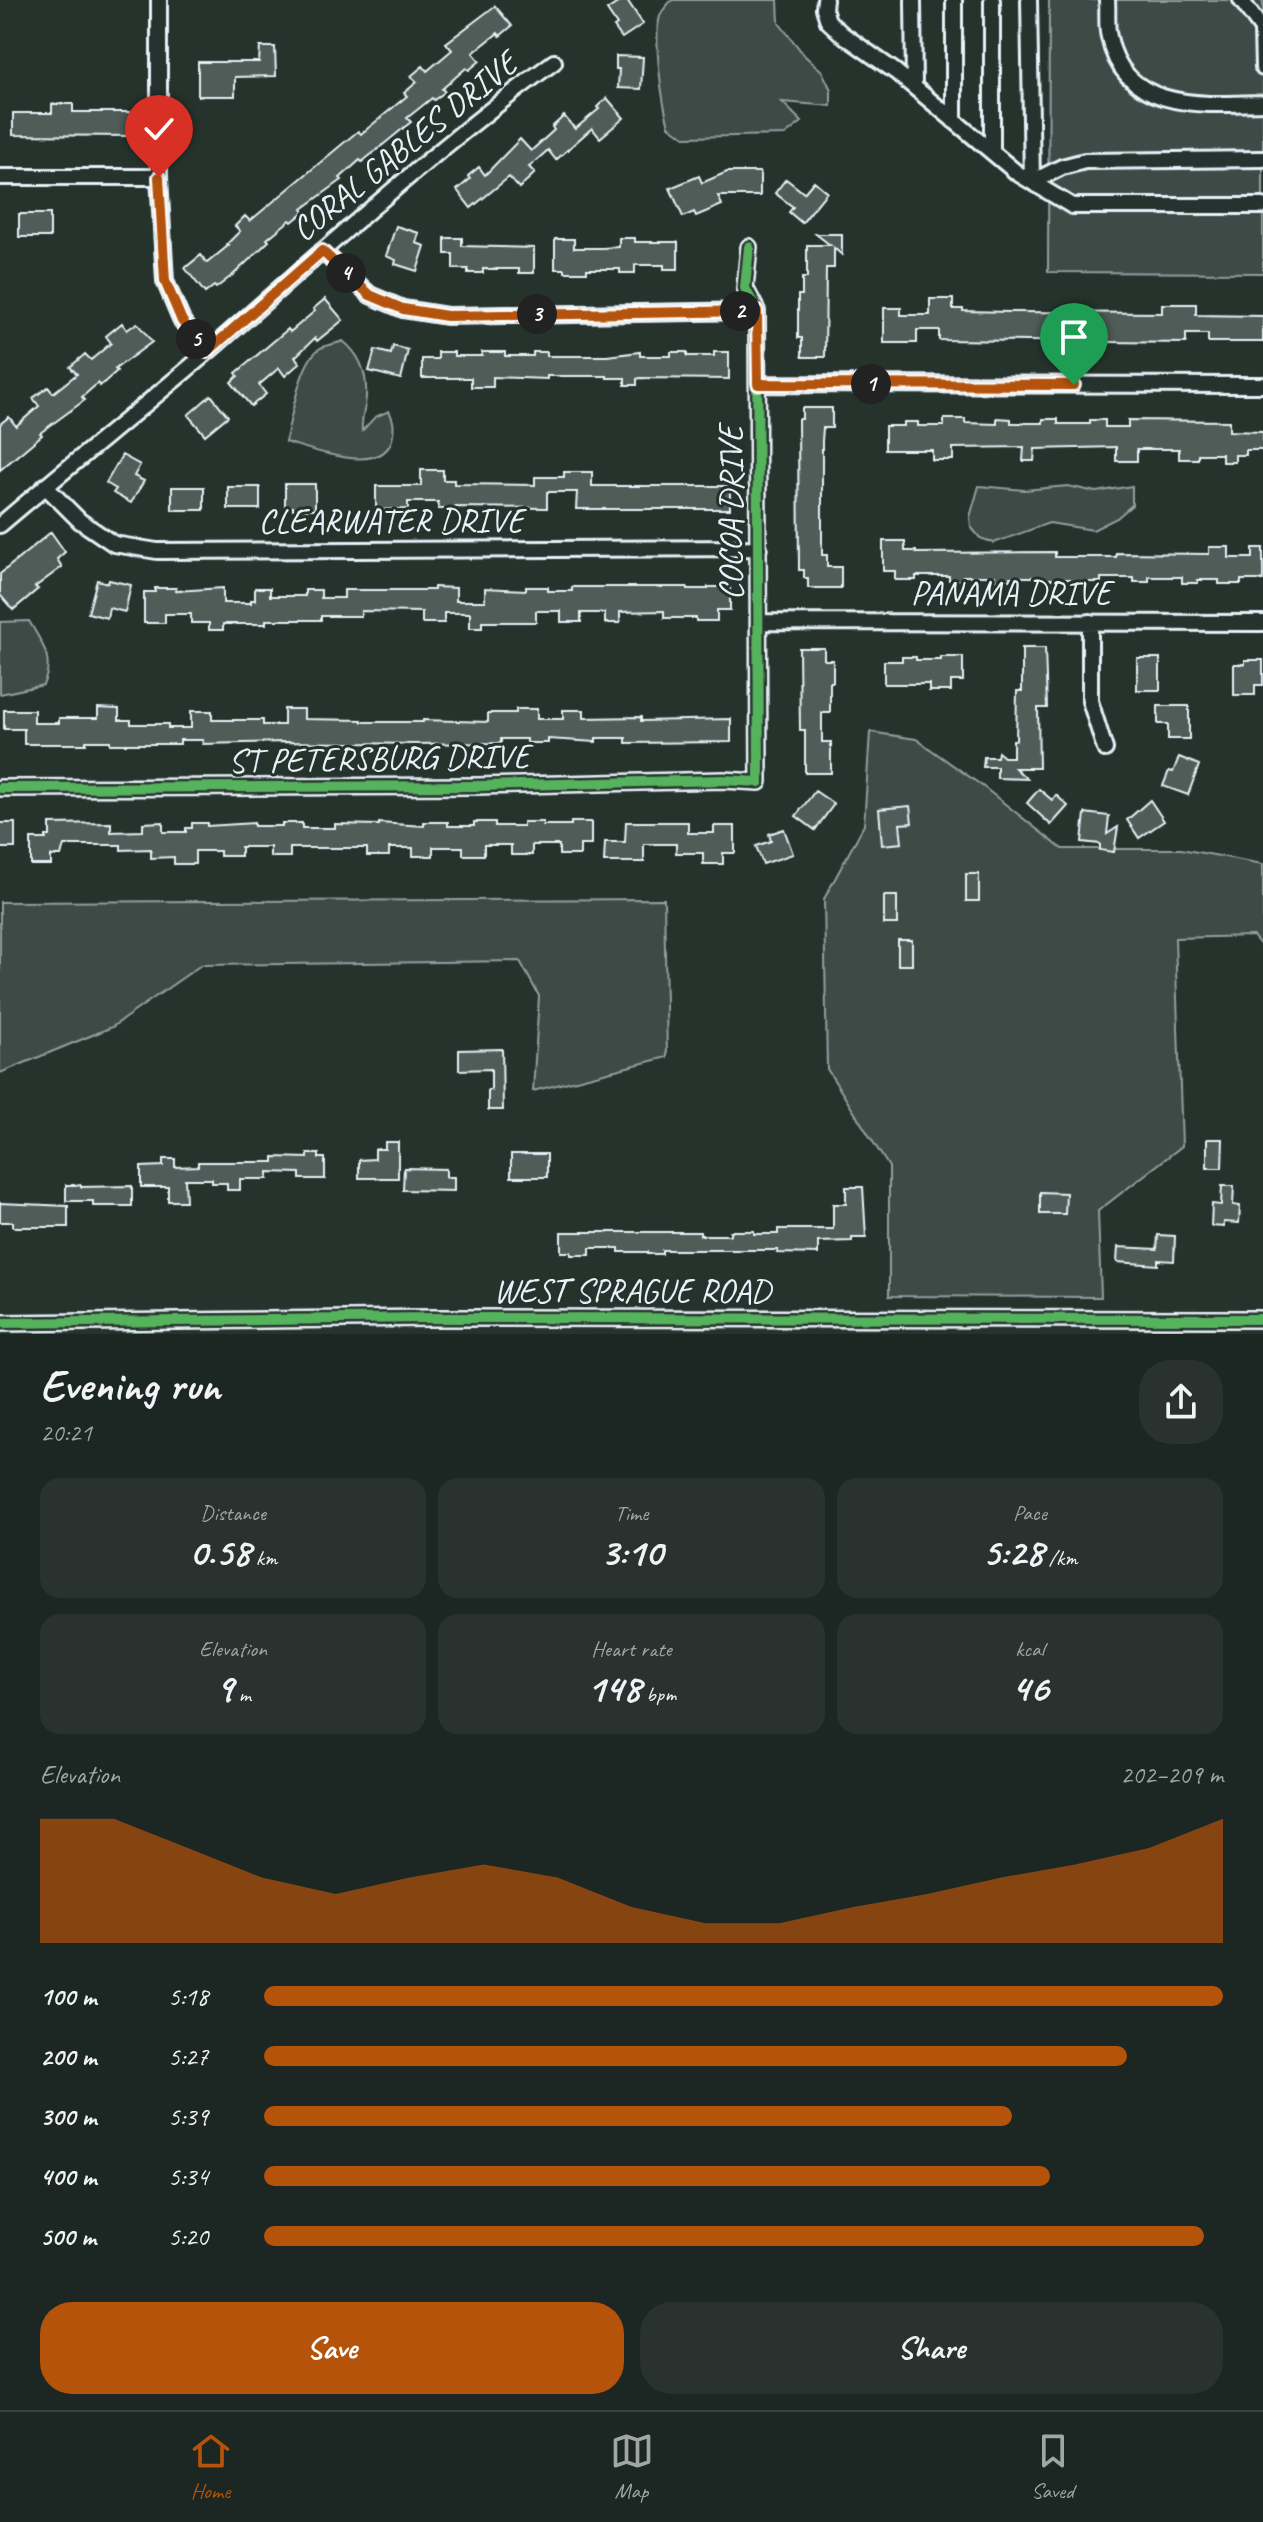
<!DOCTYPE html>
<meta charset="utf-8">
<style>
body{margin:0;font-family:Caveat,sans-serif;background:#29322f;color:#f1f3f6;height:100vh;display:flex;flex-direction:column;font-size:30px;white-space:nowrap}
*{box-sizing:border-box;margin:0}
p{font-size:26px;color:#a0a5a5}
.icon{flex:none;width:44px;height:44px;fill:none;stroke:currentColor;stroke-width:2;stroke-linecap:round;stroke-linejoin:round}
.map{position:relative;height:1334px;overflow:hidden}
.sheet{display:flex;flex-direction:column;background:#1c2622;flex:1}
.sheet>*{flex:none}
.pin{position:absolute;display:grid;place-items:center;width:68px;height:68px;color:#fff;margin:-82px -34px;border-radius:50% 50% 50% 0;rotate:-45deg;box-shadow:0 0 8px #0007}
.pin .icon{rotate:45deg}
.km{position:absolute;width:40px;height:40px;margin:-20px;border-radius:50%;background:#222;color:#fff;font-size:22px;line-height:40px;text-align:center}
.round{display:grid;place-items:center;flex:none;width:84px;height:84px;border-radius:32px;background:#29322f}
.head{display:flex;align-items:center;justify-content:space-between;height:136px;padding:0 40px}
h1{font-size:44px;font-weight:700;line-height:60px}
.stats{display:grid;grid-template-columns:repeat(3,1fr);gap:12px;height:136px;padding:8px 40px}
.stats div{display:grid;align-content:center;border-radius:20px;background:#29322f;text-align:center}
.stats b{font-size:40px;font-weight:700}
.stats small{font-size:22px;font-weight:400}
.stats p{font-size:22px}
.chart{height:224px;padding:16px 40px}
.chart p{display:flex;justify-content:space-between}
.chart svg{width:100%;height:144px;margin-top:8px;fill:#b45309;opacity:.7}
.primary-button{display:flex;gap:16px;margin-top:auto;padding:16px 40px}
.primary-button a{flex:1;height:92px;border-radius:32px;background:#b45309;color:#fff;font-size:32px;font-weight:700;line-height:92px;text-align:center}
.primary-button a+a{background:#29322f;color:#f1f3f6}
ul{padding:0 40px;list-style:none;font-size:26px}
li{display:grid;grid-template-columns:128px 96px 1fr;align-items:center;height:60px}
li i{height:20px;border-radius:10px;background:#b45309}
.tabs{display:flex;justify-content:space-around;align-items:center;height:112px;border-top:2px solid #3a4340;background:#1c2622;font-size:22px;color:#a0a5a5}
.tabs a{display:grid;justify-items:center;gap:4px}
.tabs .selected{color:#b45309}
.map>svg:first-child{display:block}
.green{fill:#3e4b47;stroke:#939ea0;stroke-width:2}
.building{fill:#505c59;stroke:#e8f1f8;stroke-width:2}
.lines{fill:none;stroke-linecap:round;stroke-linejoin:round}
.minor-casing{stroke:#e8f1f8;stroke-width:20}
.minor{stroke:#26332d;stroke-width:14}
.cycleway-casing{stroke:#26332d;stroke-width:15}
.cycleway{stroke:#56b35d;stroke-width:10}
.route-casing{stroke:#fff;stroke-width:16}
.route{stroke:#b45309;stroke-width:10}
.labels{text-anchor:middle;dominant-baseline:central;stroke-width:6;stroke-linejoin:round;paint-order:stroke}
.street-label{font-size:34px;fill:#e8f1f8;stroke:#26332d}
</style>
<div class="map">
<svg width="1263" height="1334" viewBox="0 0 1263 1334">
<rect width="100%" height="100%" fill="#26332d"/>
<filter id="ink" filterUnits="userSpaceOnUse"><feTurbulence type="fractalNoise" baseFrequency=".0125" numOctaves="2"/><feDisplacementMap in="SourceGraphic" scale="16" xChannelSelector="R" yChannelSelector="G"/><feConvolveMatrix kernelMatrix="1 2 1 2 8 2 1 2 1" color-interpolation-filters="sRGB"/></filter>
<g filter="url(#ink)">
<!-- green -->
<path class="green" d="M672,0H778L779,23L805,56L822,71L831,90V106L782,102L802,122L785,135L685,137L669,126C662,101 653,40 660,16C662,10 668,4 672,0Z
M1049,0H1263V273L1048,272Z
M343,341C363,357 369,380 365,406C363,415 361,421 362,431L375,417L389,411C394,421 394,425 393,435C387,479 311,449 285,442C292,418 299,364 319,349C325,345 336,344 343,341Z
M979,486L1024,490L1068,486L1096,492L1132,486V505L1117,518L1093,530L1049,523L994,543L980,538L971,527L970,517Z
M29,621C42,643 55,659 43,685L0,694V622Z
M870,732L916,739L981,785L1062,849H1181L1263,864V948L1253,936L1175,938L1182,1146L1098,1211L1101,1297L889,1296V1167L827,1069L824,899L864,825Z
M664,899L667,1057L533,1091L539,996L520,961L201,965L112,1027L0,1073V902Z"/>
<!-- building -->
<path class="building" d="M622,0H627L643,24L622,38L614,27L617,25L607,10Z
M495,6L512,26L500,36L498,33L473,53L480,61L469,70L466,68L442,89L445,92L434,100L432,98L407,118L411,122L362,162L360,160L340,178L342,180L302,209L304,212L292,222L290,220L267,239L269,241L234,274L216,288L214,286L205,293L185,268L201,255L207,263L229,245L227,244L240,231L235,226L245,216L250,221L358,131L361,134L407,96L404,93L417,82L411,76L423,66L427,71L452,50L446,43Z
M260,47H275L276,76L235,77V96H198V62H259Z
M616,56L643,57L641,89L618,88L619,69H616Z
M607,98L624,118L600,138L592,128L556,160L548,150L529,167L535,173L519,188L509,177L471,208L457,190L470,179L468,176L479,167L485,175L520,139L531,151L554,130L552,127L564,116L575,129L599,109L597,107Z
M52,104H73V112H130V136L13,135V113H52Z
M727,172H760V196H718L722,205L696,216L694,212L683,217L670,188L699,176L702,183Z
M786,179L804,193L814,181L827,192L802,223L789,212L793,207L775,193Z
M19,214H50V237H19Z
M396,226L419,233L416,243L425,246L417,271L395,264L396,260L386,256Z
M816,234H842V255L834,248V268H826L825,357H802V338H798V295H802V278H807V245H830Z
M445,238H462V246L534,248V273H519V269H483V273H468V269H453V254H445Z
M619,238H635V242H678V269H664V265H635V273H620V269H587V272H565V269H555V239H574V248H602L619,247Z
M325,299L343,320L317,341L315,338L295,357L300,363L285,376L279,368L259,385L266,394L251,406L231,382L238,376L236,373L288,329L290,332L315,311L313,309Z
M930,299H953V309H963V311L1010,312L1162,313V304H1196V315L1263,316V342H1208V334H1186V343L939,340V330H917V343H884V308H901V315H930Z
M122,323L127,330L137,323L152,342L115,369L117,371L100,386L98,383L82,397L85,400L40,433L42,435L0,470V424L9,417L16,426L39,406L33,398L48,387L53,393L77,374L70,367L85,354L91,360L111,343L106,336Z
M393,346L408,350L401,379L369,371L375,350L391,354Z
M438,352H454V356H482V352H505V356H533V352H547V356H607L640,352V356H671V352H687V356H714V352H729V379L640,378L637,379V385H625V378H607V376H547V379L493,377V387H471V378H422V359H438Z
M211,395L228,416L205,435L188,415Z
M802,408H832V428H823L822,441V555H827V567H841V588H808V578H804V570H799L798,419H802Z
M997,418L1011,419V423H1043V419H1058V424H1090V420H1105V427H1128V420L1229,421V431L1263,432V450H1246V455H1235V462H1222V454H1198V459H1179V449H1137V461H1116V447L1035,449L1034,461H1023L1024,447L953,448V460H932V450H885V426H904V422H918V426H944V419H965V423L997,424Z
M122,455L140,465L134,476L144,481L131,503L113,493L116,489L106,483Z
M421,470H443V480H454V484L535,485V477H564V472H592V486H730V509H576L577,492H547V508L454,507V509H438V502H408V509L376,510V486H421Z
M285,484H315V509H293V507H285Z
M172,487H204V510H172Z
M228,487H260V509H228Z
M51,532L65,552L57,559L62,567L35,587L38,589L13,610L0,595V574Z
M883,541H905V551H916V553L1055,552V557H1116V553L1209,554V547H1229V558H1253V548H1263V580H1241V584H1219V580H1198V583H1182V577H1149V582H1134V578H1101V582H1070V579H1041V577H1010V580H995V576H963V580H949V576H916V580H895V571H883Z
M97,580L108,583L109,580L131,585L125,612L109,608L107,618L88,613Z
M434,587L456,588V601H485V588L526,590V587H548V591H572V587H687V589H708V587H730V610H717V621H696V618H664V611L620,612V623H605V613H581V622H561V611H536V622H482V628H470V613H444V623H422V612L361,611V616H321V620H266V624H223V630H209V623H191V614H165V623H144V592H155V588H176V591L223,588V603H251V600H255V588H270V596H305V590H321V598H344V590H434Z
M799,648H824V660H833V682H830V713H822V742H831V773H805V730H800Z
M1022,648H1045L1047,708H1038L1039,768H1015L1027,779L997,778V767H983L984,757H997L998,752L1004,757H1013V740H1016L1017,691H1022Z
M902,657H916V660H941V657H963V681H951V691H929V684H884V661H902Z
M1137,658H1160V690H1137Z
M1245,660H1263V685H1255V695H1234V664H1245Z
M1158,706H1189V739H1168V724H1158Z
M98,708L119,709V720H131V724H168V728H191V711H212V720H263V725H284V709H304V719L362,720V722H423V720L488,722V713H516V709H537V719H563V710H584V718L641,717V721L731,719V742L626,743V738H596V742L548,739V743H527V739H501V743L413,744L284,742L203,744V740H180V744H110V741H86V744H24V729H4V710H34V723H59V718H98Z
M1179,757L1199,765L1188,795L1163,786L1169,771L1173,772Z
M1039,789L1052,800L1056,795L1068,806L1051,825L1027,803Z
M815,791L834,804L815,830L796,816Z
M1150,800L1164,821L1139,838L1127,820Z
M910,806L912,823L900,824L902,843L882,845L879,809Z
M1085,813L1109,816L1107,834L1118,827L1114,852L1100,850V844L1082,842Z
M163,822V832H186V828H192V823H207V826L254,823V826H282V823H302V828H335V824L379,825V823L424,826V822H448V826H474V822H495V826H523V822H543V825H571V822H591V845H580V855H559V845H532V855H511V845H484V855H463V847H433V856H413V848H389V856H367V848H290V857H270V847H241V856H220V851H195V864H174V857L151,858V849L121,850V845H64L61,856H51V865H31V839H46V836H50V824L111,823V832L143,831V823Z
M626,822H688V833H714V826H735V853H723V864H703V853H676V844H644V862H604L605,842H625Z
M0,823H15V848H0Z
M784,829L793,854L763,864L756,846L771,841L769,834Z
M966,874H979V901H966Z
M884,896H897V924H884Z
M898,940H912V965H898Z
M502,1049L503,1110H488V1090H491V1069L459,1070V1050Z
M1207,1139H1223L1222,1168H1207Z
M385,1142H398V1178H359V1160L375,1159V1149H385Z
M308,1154H319V1158H325V1179H300V1173L268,1172V1179H240V1190H227V1183H212V1179H185L186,1201H168V1187H141V1167L163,1166V1159H175V1167L198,1166V1162H274V1157L308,1158Z
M511,1154H547V1177H511Z
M404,1168L446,1169V1177H454V1191L403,1190Z
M66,1185H81V1187L132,1186V1206H93V1201H66Z
M1222,1186H1234L1233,1205L1240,1206L1239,1223L1224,1222V1227L1211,1226L1212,1204L1221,1205Z
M846,1187H863L866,1238H852V1241L818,1242V1254L777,1253L778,1250H662V1254H647V1252H619V1248H590V1255H571V1252H561V1232H700V1235H730V1231H754V1234H778V1229H833V1204H846Z
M1040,1192L1066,1193L1065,1214H1040Z
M0,1203L68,1206V1227H13V1222H0Z
M1158,1235L1175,1236L1174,1261L1158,1260V1265L1117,1262L1118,1247L1157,1249Z"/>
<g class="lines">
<!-- minor casing -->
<g class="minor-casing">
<path id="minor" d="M159,0V177L165,281L182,321L207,352
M825,0L824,8L828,21L842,34L896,72L1017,173L1072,206H1263
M913,0L914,87
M954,0V121
M1029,0L1032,182L1062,167L1085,161L1263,159
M1107,0C1108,12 1106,26 1109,37C1124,112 1204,105 1263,103
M1241,0L1262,29L1263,68
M992,152V0
M0,177H159
M322,251L370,295L403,309L447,316L757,311
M758,384L1263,385
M45,486L80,521L114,544L157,551L759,548
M0,525C69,466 141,409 210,350C321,253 434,149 554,62
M759,622L1263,623
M1090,622V701L1105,749
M0,788L478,786L723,780L759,782L757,311L745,288L749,247
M0,1323L429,1318L1263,1319"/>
</g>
<!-- minor -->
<use href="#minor" class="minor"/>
<!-- cycleway casing -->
<g class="cycleway-casing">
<path id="cycleway" d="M0,788L478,786L723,780L759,782L757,311L745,288L749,247
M0,1323L429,1318L1263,1319"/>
</g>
<!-- cycleway -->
<use href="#cycleway" class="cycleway"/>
</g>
</g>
<g class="lines" filter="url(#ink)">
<!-- route casing -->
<g class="route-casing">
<path id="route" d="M159,177L165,281L182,321L207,352L322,251L370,295L403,309L447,316L757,311L758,384L1074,385"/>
</g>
<!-- route -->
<use href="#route" class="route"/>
</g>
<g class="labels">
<!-- street labels -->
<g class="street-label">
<text transform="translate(404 146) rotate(-39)">CORAL GABLES DRIVE</text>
<text transform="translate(730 513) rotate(-90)">COCOA DRIVE</text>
<text x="391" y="520">CLEARWATER DRIVE</text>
<text x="1011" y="592">PANAMA DRIVE</text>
<text transform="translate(379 758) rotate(-1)">ST PETERSBURG DRIVE</text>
<text x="632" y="1290">WEST SPRAGUE ROAD</text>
</g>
</g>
</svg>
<div class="pin" style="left:1074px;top:385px;background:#1e9e55"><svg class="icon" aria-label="arrive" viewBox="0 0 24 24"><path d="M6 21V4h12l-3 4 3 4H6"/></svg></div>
<div class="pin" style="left:159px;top:177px;background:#d93025"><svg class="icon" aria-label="check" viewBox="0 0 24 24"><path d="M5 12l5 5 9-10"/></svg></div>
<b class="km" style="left:871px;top:384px">1</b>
<b class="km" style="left:740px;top:311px">2</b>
<b class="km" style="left:537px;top:314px">3</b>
<b class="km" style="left:346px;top:273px">4</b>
<b class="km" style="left:196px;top:339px">5</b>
</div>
<section class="sheet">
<div class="head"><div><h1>Evening run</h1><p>20:21</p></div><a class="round"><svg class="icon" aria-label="share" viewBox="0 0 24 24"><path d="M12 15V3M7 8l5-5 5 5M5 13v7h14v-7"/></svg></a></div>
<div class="stats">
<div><p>Distance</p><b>0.58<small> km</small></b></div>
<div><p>Time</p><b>3:10</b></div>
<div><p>Pace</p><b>5:28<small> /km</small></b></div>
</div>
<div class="stats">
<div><p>Elevation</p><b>9<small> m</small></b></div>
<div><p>Heart rate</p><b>148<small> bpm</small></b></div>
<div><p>kcal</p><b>46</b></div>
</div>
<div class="chart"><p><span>Elevation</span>202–209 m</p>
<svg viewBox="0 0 160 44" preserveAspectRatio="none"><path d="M0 44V6L10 6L20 15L30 24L40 29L50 24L60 20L70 24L80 33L90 38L100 38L110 33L120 29L130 24L140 20L150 15L160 6V44z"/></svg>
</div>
<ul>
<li><b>100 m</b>5:18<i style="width:100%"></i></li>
<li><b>200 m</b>5:27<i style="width:90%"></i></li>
<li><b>300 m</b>5:39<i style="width:78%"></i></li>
<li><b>400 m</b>5:34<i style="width:82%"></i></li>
<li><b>500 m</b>5:20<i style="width:98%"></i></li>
</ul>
<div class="primary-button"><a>Save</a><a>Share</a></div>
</section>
<nav class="tabs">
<a class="selected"><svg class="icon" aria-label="home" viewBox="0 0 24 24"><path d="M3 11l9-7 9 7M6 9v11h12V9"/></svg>Home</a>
<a><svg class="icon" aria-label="map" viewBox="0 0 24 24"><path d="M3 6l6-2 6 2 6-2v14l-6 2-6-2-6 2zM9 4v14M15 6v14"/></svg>Map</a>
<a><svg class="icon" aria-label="saved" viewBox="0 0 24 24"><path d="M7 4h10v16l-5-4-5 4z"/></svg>Saved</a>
</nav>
